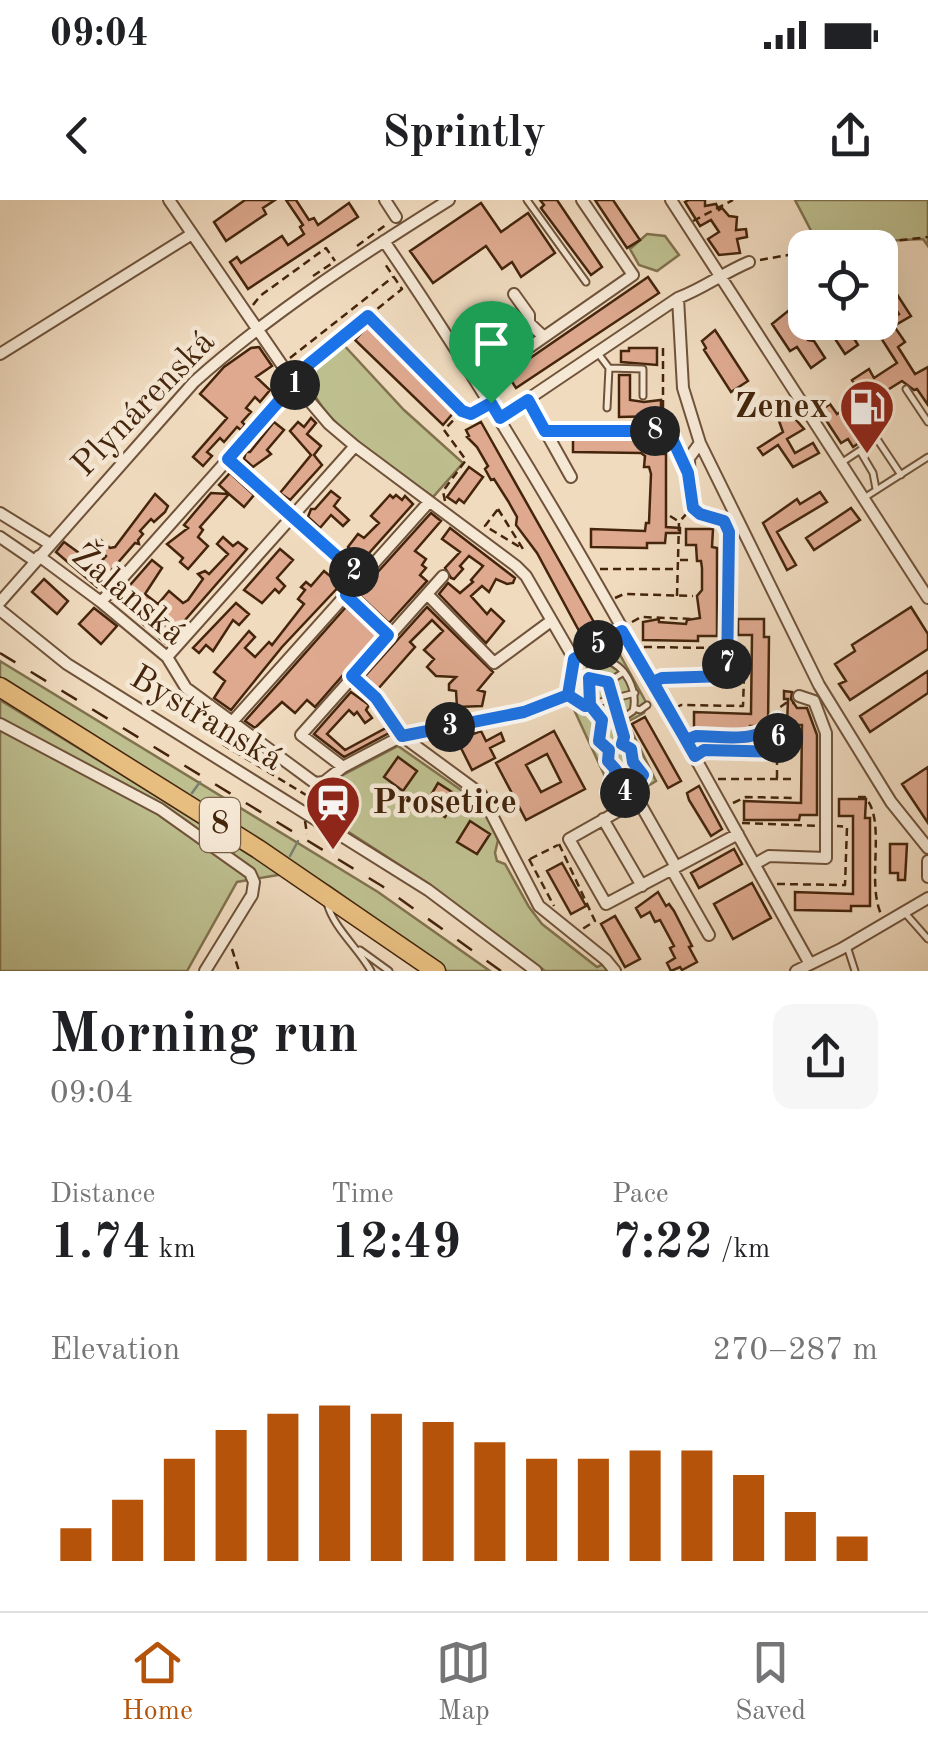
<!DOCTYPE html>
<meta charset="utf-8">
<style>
body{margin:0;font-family:"Old Standard TT",serif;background:#f6f6f6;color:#202124;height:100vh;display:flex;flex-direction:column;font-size:38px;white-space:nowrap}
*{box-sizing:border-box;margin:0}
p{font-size:32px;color:#757577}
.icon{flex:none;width:55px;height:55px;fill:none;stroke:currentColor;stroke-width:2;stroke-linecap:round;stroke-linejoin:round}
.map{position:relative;height:771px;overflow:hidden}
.panel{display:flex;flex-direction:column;background:#fff;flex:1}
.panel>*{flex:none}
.tools{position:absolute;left:788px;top:30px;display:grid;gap:20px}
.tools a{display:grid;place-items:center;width:110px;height:110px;border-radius:20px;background:#fff;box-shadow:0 10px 40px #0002;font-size:50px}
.pin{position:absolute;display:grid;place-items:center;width:85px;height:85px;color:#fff;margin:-102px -42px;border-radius:50% 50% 50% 0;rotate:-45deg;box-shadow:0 0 10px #0007}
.pin .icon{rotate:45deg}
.km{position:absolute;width:50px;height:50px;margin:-25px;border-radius:50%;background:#222;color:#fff;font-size:28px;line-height:50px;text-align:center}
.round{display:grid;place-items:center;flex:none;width:105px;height:105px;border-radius:20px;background:#f6f6f6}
.summary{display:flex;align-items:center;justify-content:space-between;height:170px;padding:0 50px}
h1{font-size:55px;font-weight:700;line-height:75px}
.metrics{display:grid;grid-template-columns:repeat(3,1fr);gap:15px;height:170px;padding:10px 50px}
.metrics div{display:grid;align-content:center}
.metrics b{font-size:50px;font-weight:700}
.metrics small{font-size:28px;font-weight:400}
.metrics p{font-size:28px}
.chart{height:280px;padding:20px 50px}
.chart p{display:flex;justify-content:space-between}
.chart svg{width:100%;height:180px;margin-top:10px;stroke:#b45309;stroke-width:6}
.status{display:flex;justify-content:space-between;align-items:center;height:70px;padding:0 50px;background:#fff;direction:ltr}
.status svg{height:28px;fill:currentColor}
header{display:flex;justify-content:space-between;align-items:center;height:130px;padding:0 50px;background:#fff;font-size:45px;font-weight:700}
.dock{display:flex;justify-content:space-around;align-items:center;height:140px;border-top:2px solid #e0e0e0;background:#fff;font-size:28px;color:#757577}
.dock a{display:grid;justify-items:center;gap:5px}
.dock .active{color:#b45309}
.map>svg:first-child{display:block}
.green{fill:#bebf8f;stroke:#81724e;stroke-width:2.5}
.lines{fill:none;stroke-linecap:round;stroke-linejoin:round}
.stream{stroke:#787f71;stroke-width:2.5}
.building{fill:#dea98f;stroke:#44250c;stroke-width:2.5;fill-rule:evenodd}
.lane-casing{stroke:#6f5239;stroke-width:9}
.street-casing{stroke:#6f5239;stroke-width:14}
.primary-casing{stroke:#44250c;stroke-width:21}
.path{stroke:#44250c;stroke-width:2.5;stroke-dasharray:8 5;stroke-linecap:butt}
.lane{stroke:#f5e8d5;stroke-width:5}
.street{stroke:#f5e8d5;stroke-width:10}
.primary{stroke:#e8be80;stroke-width:18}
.rail{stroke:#44250c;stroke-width:2.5;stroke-dasharray:18 18;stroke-linecap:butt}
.route-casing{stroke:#fff;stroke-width:20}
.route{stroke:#1a73e8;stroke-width:12}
.labels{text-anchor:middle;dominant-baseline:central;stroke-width:9;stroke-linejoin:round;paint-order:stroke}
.shield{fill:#f5e8d5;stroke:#796048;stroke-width:2.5}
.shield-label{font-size:32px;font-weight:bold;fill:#44250c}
.street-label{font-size:35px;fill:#44250c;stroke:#f5e8d5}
.poi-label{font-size:35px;font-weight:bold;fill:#44250c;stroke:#f5e8d5;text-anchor:end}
</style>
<div class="status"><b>09:04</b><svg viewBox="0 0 49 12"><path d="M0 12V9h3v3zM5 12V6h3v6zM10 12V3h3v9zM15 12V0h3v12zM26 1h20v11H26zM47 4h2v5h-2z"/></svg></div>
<header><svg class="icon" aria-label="back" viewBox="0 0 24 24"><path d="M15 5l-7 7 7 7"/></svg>Sprintly<svg class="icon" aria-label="share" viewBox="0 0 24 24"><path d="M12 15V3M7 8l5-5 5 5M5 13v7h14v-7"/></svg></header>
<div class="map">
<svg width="928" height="771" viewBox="0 0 928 771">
<rect width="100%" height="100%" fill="#f0dbbf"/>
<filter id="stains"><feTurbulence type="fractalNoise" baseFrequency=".002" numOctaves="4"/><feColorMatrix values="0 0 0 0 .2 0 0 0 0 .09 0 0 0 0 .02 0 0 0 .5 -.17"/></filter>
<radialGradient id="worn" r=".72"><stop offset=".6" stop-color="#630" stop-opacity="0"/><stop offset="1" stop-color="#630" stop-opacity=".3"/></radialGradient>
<!-- green -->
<path class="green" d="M795,0H928V46L923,39L818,44Z
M647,34L665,36L679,55L657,71L639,65L630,49Z
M341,142L404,210L463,263L433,297C398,271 308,218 308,172L313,163Z
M613,451L619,453L647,504L644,513L627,522L656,581L615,606L603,587L608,583L570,501L586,495L587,466Z
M0,461L378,692L490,771H445L332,688L0,480Z
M0,500L284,674L237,682L187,771H0Z
M398,546L471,597L482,607L498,640L495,653L497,661L505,664L529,707L542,724L597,767L604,764L610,771H545L426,682L313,609L343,575Z"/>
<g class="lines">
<!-- stream -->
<path class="stream" d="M192,593L200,582
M290,656L298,641"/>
</g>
<!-- building -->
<path class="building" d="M245,0H275L263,8L266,14L226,41L214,22Z
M286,0H296L309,20L314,18L318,25L349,3L358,17L248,89L230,62L237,57L241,63L282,36L288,45L304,34L300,27L303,25Z
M540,0H557L602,67L591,75L541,8L544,5Z
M595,0H613L640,40L627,48Z
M689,0H705V6L716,4L719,10L722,8L729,16L737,17L736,30L746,29L747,37L737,39L740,53L719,55L708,39L719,32L711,20L700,26L685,2Z
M481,3L501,32L528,13L555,53L521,77L512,62L502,69L486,46L433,83L410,51Z
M880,68L911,116L894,126L905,142L898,147L915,174L928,167V205L917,189L914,190L902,181L870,201L878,213L860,225L868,237L853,247L848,239L841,243L820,211L830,204L837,214L863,197L852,180L869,169L874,178L897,163L876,130L872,132L866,122H886L899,114L880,85Z
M648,77L659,93L516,188L507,174Z
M788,111L808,140L814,141L825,158L811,168L797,147L790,151L772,124Z
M511,118L520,132L484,157L475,143Z
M824,122H844L858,145L845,154Z
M367,127L393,148L449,206L454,212L443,225L355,140Z
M715,130L748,181L731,192L704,150L706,148L702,141Z
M259,147L272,166L256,177L270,190L260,202L255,197L246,208L251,212L242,222L245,225L241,230L237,227L224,242L220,238L207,252L212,256L203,266L193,257L227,218L200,194L224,167L251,148Z
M629,148H657V165L621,162V151H629Z
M619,175H630V200L644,202L661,200V216L619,217Z
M790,213L804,229L787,239L795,253L813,243L819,253L793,267L778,245L763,255L758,248L783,232L779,221Z
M311,218L316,223L307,234L321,246L314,255L322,265L290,300L280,293L311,255L290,231L298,222L304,227Z
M274,222L284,230L267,250L271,254L253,267L244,259L246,252H250Z
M481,222L600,433L585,442L537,353L516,325L517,317L508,301L494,279L491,280L485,269L488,266L477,247L467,237L469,236L466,230Z
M573,232L625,236L626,233H652V236H661L662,254H666V327L680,328V333H666L665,343H647V348L591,347V329L645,331L646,323H649L651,274L649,267H644L645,256L641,253L573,252Z
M469,267L483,277L464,303L459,299L456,303L447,297Z
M230,273L254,295L244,307L229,294L215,310L200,327L203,330L198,337L208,346L188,369L180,362L183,358L167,344L188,328L184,325L211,293L229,294L219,285Z
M331,291L340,298L334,306L349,320L343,326L331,315L320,328L308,317L311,309H315Z
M820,292L827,302L777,332L796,365L787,370L763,323L797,299L800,304Z
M155,294L168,306L165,312L154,322L151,319L140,331L143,334L138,340L139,344L135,343L97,387L56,352L64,342L97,366L106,356L90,342L96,336L110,348L115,347Z
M390,295L393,298L396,295L402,300L405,296L413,304L361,362L348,347L358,334L364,338L379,323L371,316Z
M851,308L860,320L814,350L806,338Z
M431,313L441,321L415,351L426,359L422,365L426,368L420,375L427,381L389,423L358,394Z
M450,328L515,378L513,383L507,384L496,379L489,392L482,386L471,396L487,414L491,409L504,421L486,443L439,394L448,383L460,393L473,382L471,380L483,366L469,356L460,366L463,369L454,379L451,378L445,368L460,352L442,339Z
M686,329H713L712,347L717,348V436H698V441L643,440V422L659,419V422L686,424L687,420L700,418L697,396L702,390V368L701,361H697L696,345H686Z
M223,337L233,346L238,342L247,349L165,443L156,435L168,421L158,412L145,426L135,417L140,411L124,392L152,360L162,368L145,394L158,404L169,391L183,403L188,400L203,379L198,374L205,371L209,374L228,354L217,344Z
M280,349L293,360L277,378L285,386L279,393L275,389L262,403L244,390Z
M324,371L330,376L334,371L344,381L282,447L231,510L214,498L225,481L214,472L249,431L255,437L245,448L255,457L269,442L272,445L304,404L298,399L305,390L301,387L306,382L311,386Z
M44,379L68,401L57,414L32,392Z
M236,403L249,414L239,425L233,420L213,451L206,445L199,453L193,448Z
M346,407L377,436L315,507L307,500L295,513L282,502L255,528L245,521Z
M427,407L493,472L478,490L485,492L482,506L457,507L456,491L449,490V484L456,477L436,476L427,467L434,459L424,450L443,431L432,420L410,442L415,447L378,489L365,476Z
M911,407L928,434V449L850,500L839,484L846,481L835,464L855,451L852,445Z
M94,408L117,426L101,444L79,424Z
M738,419H764V437H769L768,526H750V531H694V512L751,514L752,435H738Z
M928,471V493L870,532L860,516Z
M784,491L792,492L791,499L797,508H807L817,535V615H800L799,620H744V601L801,603L802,525H787L788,499H784Z
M351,492L369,505L366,510L372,518L365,523L357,512L354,515L349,510L327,534L345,550L386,528L389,533L344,557L314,534Z
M645,517L681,581L668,588L632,524Z
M481,531L486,541L501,533L504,541L490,548L495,558L472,570L457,540Z
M554,531L585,589L526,620L496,563ZM547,554L561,582L541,592L526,565Z
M398,557L417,571L403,591L384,577Z
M928,567V623L902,584Z
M438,583L458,596L445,617L425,605Z
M699,586L722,629L711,636L689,600L687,593Z
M839,599H866L865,618H870V706H851V711L795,710V692L853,694V616H839Z
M470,621L490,634L477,654L457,642Z
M890,644H907L905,680H898V673H890Z
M734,649L742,664L699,688L691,673Z
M562,663L586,706L571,714L547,671Z
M752,683L771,718L733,739L714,704Z
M658,692L666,706L669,704L674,711L692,746L689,747L697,762L682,770L680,767L671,771L667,763L675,758L670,748L674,746L660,720L655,722L650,712L641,717L636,708Z
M615,716L640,759L625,767L601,724Z"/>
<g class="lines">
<!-- lane casing -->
<g class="lane-casing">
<path id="lane" d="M527,0L586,82
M597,152L609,168L643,169V196
M906,189L928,222
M607,208L609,168
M860,251L873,273L876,289
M841,263L877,239L901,275
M864,298L928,257
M606,461C626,465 638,491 633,511L617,522L602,521L590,505L591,471Z
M589,478L608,482L624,472
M608,482L624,537L623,544
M568,495L585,506L635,493
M634,508L640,510L647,505
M602,521L599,541L609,550L610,565L620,570L631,566L633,552L627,546L618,544L609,550
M616,570L609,592L614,597L641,582L642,572L633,562
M327,703C333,727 358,748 371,771
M905,713L928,739
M847,746L855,771
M360,750L389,771"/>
</g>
<!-- street casing -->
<g class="street-casing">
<path id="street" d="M169,0L295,184L329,224L355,246L516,366L526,376L574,459
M385,0L396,17
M671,0L928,398
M384,41C542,272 673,520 810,764
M749,62C723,73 704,88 678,98L683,188L700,243L819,485L891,602L928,648
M514,94L529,115V123L544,137
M0,154L192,34
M478,183L633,75L582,0
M528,200L571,277
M500,218L678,98
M228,259L361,379
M0,313L50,344
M0,337L35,361
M39,356L101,402L167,457L186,488L315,583L324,582L343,567L402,536L481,522L564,499L571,491L570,472L574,459
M427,394L494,463L551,421
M346,395L389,435
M0,402L194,182C271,113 361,55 449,0
M101,402L295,184
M0,410L67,464L428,690L536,771
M167,457L355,246
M574,459L622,431
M352,476L376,499L402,536L481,594L539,706L606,760L615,771
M653,482L662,478L727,476L729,332L724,321L700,314L690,299L689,258L700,243
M232,522L429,302
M0,524L160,609L250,673L254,682L252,695L205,771
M343,567L301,535L443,376
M603,619L642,686
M928,661V677
M755,664L769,656L826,658V533L814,501L799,496
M676,667L606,704L569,639L638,600L676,667L738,634
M672,670L709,735
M796,771L841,749L928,698"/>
</g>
<!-- primary casing -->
<g class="primary-casing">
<path id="primary" d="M0,487L258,649L436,771"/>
</g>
<!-- path -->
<path class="path" d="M693,21L733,0
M357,46L387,24
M835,48L928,37
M760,60L805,52
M313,76L334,62
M253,105L260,96L326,48L335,61
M369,118L462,211L471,214L481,209
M663,148V219L681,258
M290,158L393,77
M304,179L308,165L402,89L385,64
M556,231H653L668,235
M445,301L443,291L466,260L444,230L462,211
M498,309L523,349L485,326Z
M670,316L678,321
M680,360H693
M600,369H676
M677,396L679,322L688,312
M615,398L624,394L693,396
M632,422L641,417L694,419
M644,447L716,448
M675,508L681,505L743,506L745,448H739
M229,534L222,544L316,601
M692,538C722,531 773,552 779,508L786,503H795
M779,541H795
M704,550L778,552
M777,578V521
M718,579H791
M858,597H865C887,621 866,681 881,714
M733,603L746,597L795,598
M314,606L323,592
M305,621L307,634
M742,623L819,626
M559,644L595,721L581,730
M529,659L554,706
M530,659L558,645
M777,684L845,685L847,627L837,626
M232,749L239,771"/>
<!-- lane -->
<use href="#lane" class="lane"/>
<!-- street -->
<use href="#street" class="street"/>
<!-- primary -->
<use href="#primary" class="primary"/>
<!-- rail -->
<path class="rail" d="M0,453L382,686L501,771"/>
</g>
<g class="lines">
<!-- route casing -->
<g class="route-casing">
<path id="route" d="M491,203L471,214L462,211L368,116L308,165L304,182L298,187L294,184L228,259L361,378L346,395L388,435L352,476L376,498L402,536L524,512L568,495L585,506L590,505L602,520L599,541L609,550L608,561L616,570L609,592L617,597L637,586L643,575L633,562L631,549L622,544L624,537L608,482L589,478L590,505L585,506L568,495L574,459L622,431L686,540L696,536C724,536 759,545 777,520L778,552L704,550L695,556C681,531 667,507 653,482L662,478L727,476L729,332L724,321L700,314L693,308L688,273L671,236L653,231H545L528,200L500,218L491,203"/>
</g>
<!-- route -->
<use href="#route" class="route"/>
</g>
<!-- icons -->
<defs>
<g id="fuel-pin" transform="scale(2.875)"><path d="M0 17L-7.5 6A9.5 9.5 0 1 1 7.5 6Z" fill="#8f2418" stroke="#f5e8d5"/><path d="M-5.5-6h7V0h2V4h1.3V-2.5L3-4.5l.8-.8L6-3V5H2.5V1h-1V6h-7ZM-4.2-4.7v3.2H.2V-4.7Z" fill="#fff"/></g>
<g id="station-pin" transform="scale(2.875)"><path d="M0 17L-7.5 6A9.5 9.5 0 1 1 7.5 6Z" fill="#8f2418" stroke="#f5e8d5"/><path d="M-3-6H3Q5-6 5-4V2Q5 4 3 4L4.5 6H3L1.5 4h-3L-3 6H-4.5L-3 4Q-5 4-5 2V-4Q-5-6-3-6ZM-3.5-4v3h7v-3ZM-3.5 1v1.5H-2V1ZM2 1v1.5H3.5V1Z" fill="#fff"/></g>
</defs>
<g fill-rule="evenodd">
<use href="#fuel-pin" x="867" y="207"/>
<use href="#station-pin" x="333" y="603"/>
</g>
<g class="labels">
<!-- shield labels -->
<rect class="shield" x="200" y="598" width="40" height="54" rx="8"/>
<g class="shield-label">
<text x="220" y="625">8</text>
</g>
<!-- street labels -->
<g class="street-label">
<text transform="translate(144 204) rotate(-46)">Plynárenská</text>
<text transform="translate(128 395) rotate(40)">Žalanská</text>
<text transform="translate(206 519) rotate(31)">Bystřanská</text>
</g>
<!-- poi labels -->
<g class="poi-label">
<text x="828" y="207">Zenex</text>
<text x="372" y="603" text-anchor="start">Prosetice</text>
</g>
</g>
<rect width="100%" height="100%" filter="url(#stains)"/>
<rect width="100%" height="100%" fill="url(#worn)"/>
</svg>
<div class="tools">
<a><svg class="icon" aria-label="locate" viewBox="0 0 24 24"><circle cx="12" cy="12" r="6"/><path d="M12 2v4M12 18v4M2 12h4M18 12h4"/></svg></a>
</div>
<div class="pin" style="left:491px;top:203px;background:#1e9e55"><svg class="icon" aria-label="arrive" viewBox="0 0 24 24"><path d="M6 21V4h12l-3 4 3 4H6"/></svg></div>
<b class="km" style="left:295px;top:185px">1</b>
<b class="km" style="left:354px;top:372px">2</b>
<b class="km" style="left:450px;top:527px">3</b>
<b class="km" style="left:625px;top:593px">4</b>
<b class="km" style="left:598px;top:445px">5</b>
<b class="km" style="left:778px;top:538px">6</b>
<b class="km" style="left:727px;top:464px">7</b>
<b class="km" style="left:655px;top:231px">8</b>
</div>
<section class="panel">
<div class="summary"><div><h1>Morning run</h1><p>09:04</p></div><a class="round"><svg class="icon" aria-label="share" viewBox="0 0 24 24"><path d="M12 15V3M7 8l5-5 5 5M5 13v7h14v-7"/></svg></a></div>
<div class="metrics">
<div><p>Distance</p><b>1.74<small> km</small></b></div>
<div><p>Time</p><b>12:49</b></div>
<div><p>Pace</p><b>7:22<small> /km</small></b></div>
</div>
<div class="chart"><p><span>Elevation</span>270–287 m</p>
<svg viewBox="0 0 160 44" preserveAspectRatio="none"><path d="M5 44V36M15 44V29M25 44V19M35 44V12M45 44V8M55 44V6M65 44V8M75 44V10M85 44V15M95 44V19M105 44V19M115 44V17M125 44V17M135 44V23M145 44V32M155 44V38"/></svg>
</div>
</section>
<nav class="dock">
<a class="active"><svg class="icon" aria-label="home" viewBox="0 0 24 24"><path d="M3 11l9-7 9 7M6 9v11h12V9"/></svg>Home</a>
<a><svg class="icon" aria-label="map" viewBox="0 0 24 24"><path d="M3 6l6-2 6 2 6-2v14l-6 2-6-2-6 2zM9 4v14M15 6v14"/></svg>Map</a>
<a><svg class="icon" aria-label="saved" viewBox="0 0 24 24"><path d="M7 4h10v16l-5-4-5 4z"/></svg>Saved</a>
</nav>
